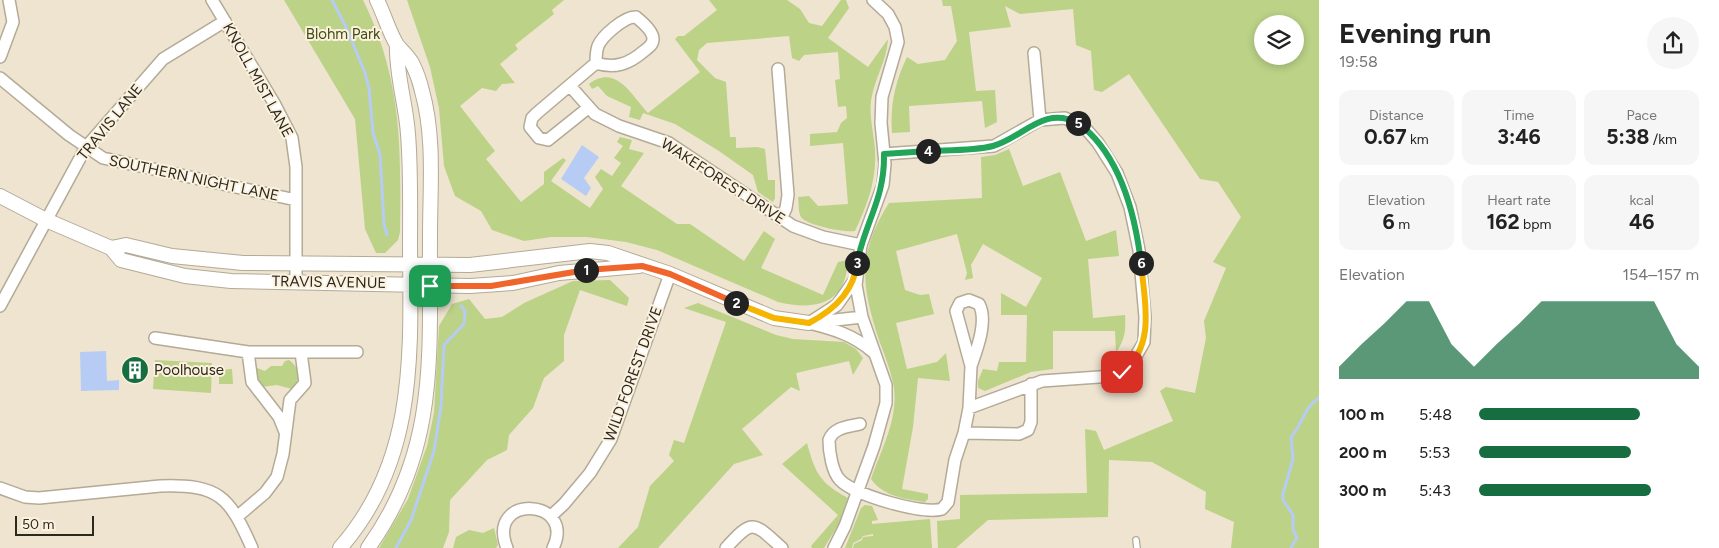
<!DOCTYPE html>
<meta charset="utf-8">
<style>
body{margin:0;font-family:Figtree,sans-serif;background:#f6f6f6;color:#222;height:100vh;display:flex;flex-direction:column;font-size:19px;white-space:nowrap}
*{box-sizing:border-box;margin:0}
p{font-size:16px;color:#767676}
.icon{flex:none;width:28px;height:28px;fill:none;stroke:currentColor;stroke-width:2;stroke-linecap:round;stroke-linejoin:round}
.map{position:relative;flex:1;overflow:hidden}
.drawer{display:flex;flex-direction:column;background:#fff;width:400px}
.drawer>*{flex:none}
.controls{position:absolute;left:1254px;top:15px;display:grid;gap:10px}
.controls a{display:grid;place-items:center;width:50px;height:50px;border-radius:50%;background:#fff;box-shadow:0 2px 8px #0003;font-size:25px}
.scale{position:absolute;left:15px;bottom:12px;width:79px;box-sizing:border-box;padding-left:5px;border:2px solid #2b2820;border-top:0;font-size:14px;line-height:18px;white-space:nowrap;color:#2b2820;-webkit-text-stroke:4px #fbf1dd;paint-order:stroke}
.pin{position:absolute;display:grid;place-items:center;width:42px;height:42px;color:#fff;margin:-21px;border-radius:10px;box-shadow:0 2px 8px #0006}
.km{position:absolute;width:25px;height:25px;margin:-12px;border-radius:50%;background:#222;color:#fff;font-size:14px;line-height:25px;text-align:center}
.round{display:grid;place-items:center;flex:none;width:52px;height:52px;border-radius:26px;background:#f6f6f6}
.overview{display:flex;align-items:center;justify-content:space-between;height:85px;padding:0 20px}
h1{font-size:28px;font-weight:700;line-height:38px}
.stats{display:grid;grid-template-columns:repeat(3,1fr);gap:8px;height:85px;padding:5px 20px}
.stats div{display:grid;align-content:center;border-radius:12px;background:#f6f6f6;text-align:center}
.stats b{font-size:21px;font-weight:700}
.stats small{font-size:14px;font-weight:400}
.stats p{font-size:14px}
.chart{height:140px;padding:10px 20px}
.chart p{display:flex;justify-content:space-between}
.chart svg{width:100%;height:90px;margin-top:5px;fill:#156d40;opacity:.7}
ul{padding:0 20px;list-style:none;font-size:16px}
li{display:grid;grid-template-columns:80px 60px 1fr;align-items:center;height:38px}
li i{height:12px;border-radius:6px;background:#156d40}
main{display:flex;flex:1;min-height:0}
.map>svg:first-child{display:block}
.green{fill:#bbd287;fill-rule:evenodd}
.water{fill:#b7ccf5}
.lines{fill:none;stroke-linecap:round;stroke-linejoin:round}
.stream{stroke:#b7ccf5;stroke-width:3}
.service-casing{stroke:#b3aa97;stroke-width:8}
.minor-casing{stroke:#b3aa97;stroke-width:14}
.tertiary-casing{stroke:#b3aa97;stroke-width:16}
.service{stroke:#fff;stroke-width:5.5}
.minor{stroke:#fff;stroke-width:11}
.tertiary{stroke:#fff;stroke-width:14}
.split-1-casing{stroke:#fff;stroke-width:10}
.split-2-casing{stroke:#fff;stroke-width:10}
.split-3-casing{stroke:#fff;stroke-width:10}
.split-4-casing{stroke:#fff;stroke-width:10}
.split-5-casing{stroke:#fff;stroke-width:10}
.split-6-casing{stroke:#fff;stroke-width:10}
.split-7-casing{stroke:#fff;stroke-width:10}
.split-1{stroke:#f0652b;stroke-width:6}
.split-2{stroke:#f0652b;stroke-width:6}
.split-3{stroke:#f5b400;stroke-width:6}
.split-4{stroke:#22a559;stroke-width:6}
.split-5{stroke:#22a559;stroke-width:6}
.split-6{stroke:#22a559;stroke-width:6}
.split-7{stroke:#f5b400;stroke-width:6}
.labels{text-anchor:middle;dominant-baseline:central;stroke-width:4;stroke-linejoin:round;paint-order:stroke}
.park-label{font-size:15px;fill:#404e17;stroke:#fbf1dd}
.street-label{font-size:15px;fill:#2b2820;stroke:#fbf1dd}
.poi-label{font-size:15px;fill:#2b2820;stroke:#fbf1dd;text-anchor:start}
</style>
<main>
<div class="map">
<svg width="1319" height="548" viewBox="0 0 1319 548">
<rect width="100%" height="100%" fill="#eee4d0"/>
<!-- green -->
<path class="green" d="M284,0H363C402,80 401,145 400,232L398,240L385,253H376L365,229L355,119Z
M407,0H564L552,10L554,14L515,45L518,49L500,64L515,83L502,84L496,91L482,88L460,106L495,151L486,159L521,202L544,184V172L563,158L566,160L551,181L590,208L603,189L595,177L601,169L612,176L621,163L614,158L623,146L617,142L620,137L632,140L629,149L644,153L621,186L677,224H690L744,261L764,231L775,239L761,268L823,295L838,262L848,260C846,304 816,311 778,302L657,250L626,242L587,237H551L524,241L492,230L481,211L455,196L444,166L439,108L430,67Z
M709,0H787L800,9L809,23L822,26L841,0H846L849,8L828,38L868,67L888,39C887,61 874,79 871,101C869,118 874,134 875,150C877,180 867,205 855,231C845,233 806,225 801,217C798,212 799,203 798,197L809,196L818,206L848,204L843,143L810,146V134L837,132L841,123L847,118L846,106L838,107L835,80L840,79L838,52L804,55L799,61L792,58L789,36L707,43L699,50L697,60L715,78L726,82L730,137H736V148L757,147L765,149L768,180H775V198L773,202L758,192L753,175L719,151L675,124L643,113L640,120L629,117L631,107L607,96L598,86L592,89L589,84C616,63 632,96 648,113L700,72L675,39L678,36H684L717,10Z
M942,0H1319V548H1231L1234,522L1205,509L1206,492L1152,462L1109,460L1108,517L988,520L956,548H938L937,521L960,519V495L1087,493L1085,429L1096,431L1104,450L1173,421L1160,391L1166,387L1195,393L1206,338L1204,321L1226,268L1213,262L1241,217L1218,182L1200,179L1129,74L1102,92L1094,90L1091,51L1076,45L1073,9L1020,14L1005,6L1011,27L969,32L976,91L995,90L997,122L985,128L982,101L909,106L910,132L892,133C890,105 895,82 907,57L918,64L945,60L957,41L951,6H943ZM1262,24H1295V56H1262Z
M1009,149L1023,186L1060,172L1086,241L1116,230L1119,256L1088,259L1093,318L1125,315C1126,330 1125,340 1116,352L1115,331H1053V369L1031,372L985,391L978,388V381L983,369L997,371L999,362H1026L1027,315H1001V293L1026,307L1042,278L983,244L971,265L973,278L965,280L967,273L957,234L896,251L905,290L920,295L929,294L934,314L896,323L907,369L937,362L946,353L950,381L918,378L913,427L902,489L928,494V499L925,502C904,499 883,496 871,479C881,450 898,420 894,388C891,371 885,356 879,340C861,284 857,254 889,203L982,198L981,157L995,155Z
M610,280L629,298L627,306L580,290L564,335V361L544,378L533,408L509,435L507,450L487,460L450,500L449,532L443,548H379L408,499L427,446L434,413L439,326L452,304L469,299L485,319L502,317L524,303L573,281Z
M698,303L776,335L793,339L844,342L856,349L863,358L853,375L849,361L796,373L800,391L791,387L742,429L763,455L734,464L658,548H618L638,527L650,486L674,461L669,455L674,440L684,443L726,322L684,308Z
M155,360L212,363L211,393L153,389Z
M289,360C301,369 301,379 292,389L277,385L262,387L257,382V368L265,371L271,366H282L285,361Z
M232,369L233,384H219V370Z
M807,443C815,473 820,483 848,498L841,520L824,548H812L811,546L838,515L782,464Z
M865,505L872,506L878,520L872,521V524L930,519L932,548H853L854,544L862,540L863,537L873,536V534L863,536L861,539L853,543L852,548H845L861,508Z
M494,528L498,545L496,548H453L456,537L469,530L483,533Z"/>
<!-- water -->
<path class="water" d="M582,145L599,157L584,178L591,188L586,196L561,179Z
M106,351L107,381L119,380V390L81,391L80,352Z"/>
<g class="lines">
<!-- stream -->
<path class="stream" d="M332,0L347,29L365,73L369,88L373,133L380,154L384,224L387,235
M396,548L411,520L434,451L441,406L444,345L464,324L465,311L461,306
M1291,548L1297,538L1293,529V515L1283,500V494L1293,459L1291,437C1303,424 1303,408 1319,398"/>
<!-- service casing -->
<g class="service-casing">
<path id="service" d="M1136,540L1137,548"/>
</g>
<!-- minor casing -->
<g class="minor-casing">
<path id="minor" d="M212,0L274,103L292,138L296,167V282
M1034,53L1040,120
M0,57L13,22L9,0
M778,69L788,195L786,208L781,219
M0,78L69,135L103,158L296,200
M570,86L595,114L619,126L669,143L793,226L823,237L861,245
M588,108L548,140L539,138L530,127L532,118L537,113L596,63C596,57 596,52 598,46C602,36 625,16 636,17C641,21 653,31 653,39C653,45 648,48 644,51C629,64 615,69 596,63
M884,154L994,146L1040,120L1065,118L1086,129L1098,143L1117,173L1130,207L1139,250L1145,317L1144,342L1132,363L1124,371L1113,376L1042,381L969,408
M0,306L86,147L163,59L225,21
M818,322L862,317
M809,323C833,329 854,335 873,352
M809,323L837,305L856,278
M155,338L248,352H357
M248,352L252,382L279,417L285,432
M860,424C848,427 834,427 829,440C829,451 832,472 840,480C854,495 923,515 942,509L948,502L955,460L964,433L969,408L971,366L956,311L960,303L969,300L979,304C988,321 977,349 971,366
M964,433L1019,434L1028,430L1031,422V384
M0,488L25,497L39,498L160,486C219,484 229,496 252,548
M238,516L265,493L277,477L283,454L290,400L305,383L301,352
M551,516L564,504L590,473L611,439L670,274
M507,548C485,493 577,498 553,548
M726,548C753,518 753,522 782,548
M834,548L845,526L874,446L886,403V385L862,317L856,285L861,245L883,185L885,164L881,123L882,97L898,42L895,27L888,14L873,0"/>
</g>
<!-- tertiary casing -->
<g class="tertiary-casing">
<path id="tertiary" d="M0,196L46,220L111,248L121,260L185,276L231,281L470,286L513,283L559,273L639,266
M111,248L126,245L172,256L243,263L470,265L590,251L608,253L670,274L774,318L809,323
M340,548C416,462 411,356 410,248C410,210 411,172 408,134C406,104 396,75 397,45
M368,548C440,448 429,351 430,235C430,188 435,137 422,91C420,82 416,71 412,63C408,56 402,51 397,45C389,32 384,14 377,0"/>
</g>
<!-- service -->
<use href="#service" class="service"/>
<!-- minor -->
<use href="#minor" class="minor"/>
<!-- tertiary -->
<use href="#tertiary" class="tertiary"/>
</g>
<g class="lines">
<!-- split-1 casing -->
<g class="split-1-casing">
<path id="split-1" d="M430,286H491L586,270"/>
</g>
<!-- split-2 casing -->
<g class="split-2-casing">
<path id="split-2" d="M586,270L642,266L670,274L736,303"/>
</g>
<!-- split-3 casing -->
<g class="split-3-casing">
<path id="split-3" d="M736,303L774,318L809,323C834,310 854,292 857,263"/>
</g>
<!-- split-4 casing -->
<g class="split-4-casing">
<path id="split-4" d="M857,263C865,222 885,199 884,154L928,151"/>
</g>
<!-- split-5 casing -->
<g class="split-5-casing">
<path id="split-5" d="M928,151C949,150 973,151 993,146C1023,138 1043,105 1078,123"/>
</g>
<!-- split-6 casing -->
<g class="split-6-casing">
<path id="split-6" d="M1078,123C1120,154 1135,213 1141,263"/>
</g>
<!-- split-7 casing -->
<g class="split-7-casing">
<path id="split-7" d="M1122,372C1157,346 1144,299 1141,263"/>
</g>
<!-- split-1 -->
<use href="#split-1" class="split-1"/>
<!-- split-2 -->
<use href="#split-2" class="split-2"/>
<!-- split-3 -->
<use href="#split-3" class="split-3"/>
<!-- split-4 -->
<use href="#split-4" class="split-4"/>
<!-- split-5 -->
<use href="#split-5" class="split-5"/>
<!-- split-6 -->
<use href="#split-6" class="split-6"/>
<!-- split-7 -->
<use href="#split-7" class="split-7"/>
</g>
<!-- icons -->
<defs>
<g id="building-disc" transform="scale(1.4375)"><circle r="9.5" fill="#156d40" stroke="#fbf1dd"/><path d="M-4-6H4V6H1V3H-1V6H-4ZM-2.5-4.3h1.7v1.8h-1.7ZM.8-4.3h1.7v1.8H.8ZM-2.5-1h1.7V.8h-1.7ZM.8-1h1.7V.8H.8Z" fill="#fff"/></g>
</defs>
<g fill-rule="evenodd">
<use href="#building-disc" x="135" y="370"/>
</g>
<g class="labels">
<!-- park labels -->
<g class="park-label">
<text x="343" y="34">Blohm Park</text>
</g>
<!-- street labels -->
<g class="street-label">
<text transform="translate(258 80) rotate(61)">KNOLL MIST LANE</text>
<text transform="translate(110 122) rotate(-51)">TRAVIS LANE</text>
<text transform="translate(194 178) rotate(12)">SOUTHERN NIGHT LANE</text>
<text transform="translate(723 181) rotate(33)">WAKEFOREST DRIVE</text>
<text transform="translate(329 282) rotate(1)">TRAVIS AVENUE</text>
<text transform="translate(633 374) rotate(-70)">WILD FOREST DRIVE</text>
</g>
<!-- poi labels -->
<g class="poi-label">
<text x="154" y="370">Poolhouse</text>
</g>
</g>
</svg>
<div class="controls">
<a><svg class="icon" aria-label="layers" viewBox="0 0 24 24"><path d="M12 4l9 5-9 5-9-5zM3 14l9 5 9-5"/></svg></a>
</div>
<div class="scale">50 m</div>
<div class="pin" style="left:430px;top:286px;background:#1e9e55"><svg class="icon" aria-label="arrive" viewBox="0 0 24 24"><path d="M6 21V4h12l-3 4 3 4H6"/></svg></div>
<div class="pin" style="left:1122px;top:372px;background:#d93025"><svg class="icon" aria-label="check" viewBox="0 0 24 24"><path d="M5 12l5 5 9-10"/></svg></div>
<b class="km" style="left:586px;top:270px">1</b>
<b class="km" style="left:736px;top:303px">2</b>
<b class="km" style="left:857px;top:263px">3</b>
<b class="km" style="left:928px;top:151px">4</b>
<b class="km" style="left:1078px;top:123px">5</b>
<b class="km" style="left:1141px;top:263px">6</b>
</div>
<section class="drawer">
<div class="overview"><div><h1>Evening run</h1><p>19:58</p></div><a class="round"><svg class="icon" aria-label="share" viewBox="0 0 24 24"><path d="M12 15V3M7 8l5-5 5 5M5 13v7h14v-7"/></svg></a></div>
<div class="stats">
<div><p>Distance</p><b>0.67<small> km</small></b></div>
<div><p>Time</p><b>3:46</b></div>
<div><p>Pace</p><b>5:38<small> /km</small></b></div>
</div>
<div class="stats">
<div><p>Elevation</p><b>6<small> m</small></b></div>
<div><p>Heart rate</p><b>162<small> bpm</small></b></div>
<div><p>kcal</p><b>46</b></div>
</div>
<div class="chart"><p><span>Elevation</span>154–157 m</p>
<svg viewBox="0 0 160 44" preserveAspectRatio="none"><path d="M0 44V38L10 27L20 17L30 6L40 6L50 27L60 38L70 27L80 17L90 6L100 6L110 6L120 6L130 6L140 6L150 27L160 38V44z"/></svg>
</div>
<ul>
<li><b>100 m</b>5:48<i style="width:73%"></i></li>
<li><b>200 m</b>5:53<i style="width:69%"></i></li>
<li><b>300 m</b>5:43<i style="width:78%"></i></li>
</ul>
</section>
</main>
